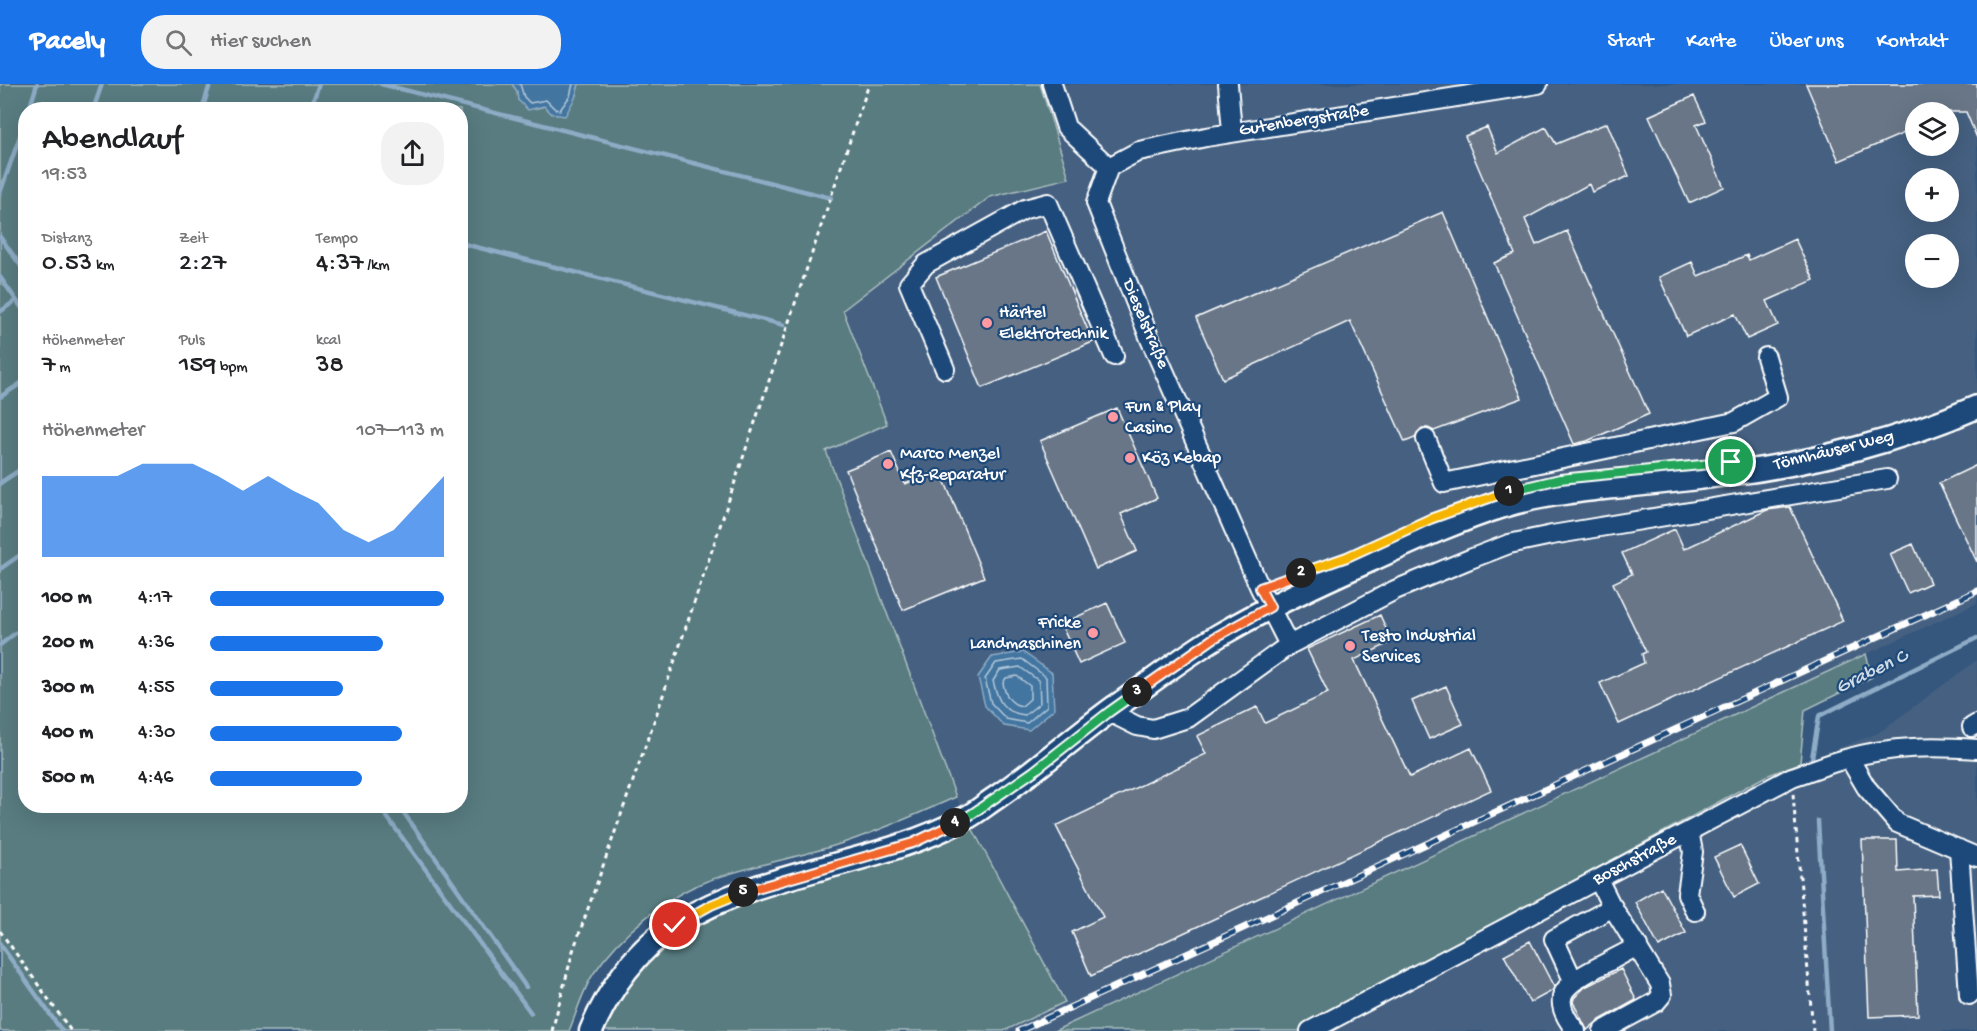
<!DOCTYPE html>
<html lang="de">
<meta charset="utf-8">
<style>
body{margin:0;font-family:"Gochi Hand",sans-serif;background:#f2f2f2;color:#202124;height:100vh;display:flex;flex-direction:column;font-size:22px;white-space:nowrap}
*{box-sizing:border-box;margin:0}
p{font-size:20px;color:#757577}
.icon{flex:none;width:33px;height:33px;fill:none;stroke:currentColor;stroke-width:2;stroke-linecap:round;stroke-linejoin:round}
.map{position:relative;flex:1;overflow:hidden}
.drawer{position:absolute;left:18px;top:18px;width:450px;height:711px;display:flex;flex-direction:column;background:#fff;border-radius:24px;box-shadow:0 6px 24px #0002}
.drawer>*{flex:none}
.buttons{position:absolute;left:1905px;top:18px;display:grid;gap:12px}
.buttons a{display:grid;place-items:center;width:54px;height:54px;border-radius:50%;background:#fff;box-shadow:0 6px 24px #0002;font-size:30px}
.pin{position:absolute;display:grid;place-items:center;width:51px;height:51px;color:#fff;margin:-26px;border:3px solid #fff;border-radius:50%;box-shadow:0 2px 6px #0007}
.km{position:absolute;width:30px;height:30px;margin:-15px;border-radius:50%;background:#222;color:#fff;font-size:16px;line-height:30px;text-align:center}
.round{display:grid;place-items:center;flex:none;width:63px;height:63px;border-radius:24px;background:#f2f2f2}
.summary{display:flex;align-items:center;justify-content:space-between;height:102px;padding:0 24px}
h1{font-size:33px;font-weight:600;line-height:45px}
.stats{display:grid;grid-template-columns:repeat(3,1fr);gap:9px;height:102px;padding:6px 24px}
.stats div{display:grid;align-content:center}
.stats b{font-size:26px;font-weight:600}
.stats small{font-size:16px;font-weight:400}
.stats p{font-size:16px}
.chart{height:168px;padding:12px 24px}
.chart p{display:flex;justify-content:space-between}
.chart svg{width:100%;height:108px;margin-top:6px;fill:#1a73e8;opacity:.7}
ul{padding:0 24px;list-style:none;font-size:20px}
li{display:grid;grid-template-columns:96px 72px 1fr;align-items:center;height:45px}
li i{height:15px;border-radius:8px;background:#1a73e8}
header{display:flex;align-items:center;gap:36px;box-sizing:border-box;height:84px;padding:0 30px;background:#1a73e8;color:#fff}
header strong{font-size:28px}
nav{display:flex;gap:33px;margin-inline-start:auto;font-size:21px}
.search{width:420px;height:54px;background:#f2f2f2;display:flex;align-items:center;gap:15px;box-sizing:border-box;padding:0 21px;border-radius:24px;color:#757577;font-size:22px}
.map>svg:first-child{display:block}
.built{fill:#446081;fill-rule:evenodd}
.green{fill:#597c80;stroke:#acbec0;stroke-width:1.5;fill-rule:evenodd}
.water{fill:#4375a0;stroke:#8eacc6;stroke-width:1.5}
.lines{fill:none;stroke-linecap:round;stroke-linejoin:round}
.shore{stroke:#b4c8d9;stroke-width:1.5}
.stream{stroke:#8eacc6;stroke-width:4.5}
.building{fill:#677687;stroke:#fff;stroke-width:1.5}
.minor-casing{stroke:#fff;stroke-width:22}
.major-casing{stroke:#fff;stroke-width:27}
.path{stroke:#fff;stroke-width:3;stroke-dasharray:4.5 4.5;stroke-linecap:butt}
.minor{stroke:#1f4a7a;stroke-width:18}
.major{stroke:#1f4a7a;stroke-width:22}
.rail-casing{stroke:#fff;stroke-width:7}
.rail{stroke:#1f4a7a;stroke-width:4.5;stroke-dasharray:14;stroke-linecap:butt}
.split-1-casing{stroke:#fff;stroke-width:12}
.split-2-casing{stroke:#fff;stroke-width:12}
.split-3-casing{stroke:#fff;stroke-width:12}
.split-4-casing{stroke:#fff;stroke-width:12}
.split-5-casing{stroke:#fff;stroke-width:12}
.split-6-casing{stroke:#fff;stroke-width:12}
.split-1{stroke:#22a559;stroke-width:8}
.split-2{stroke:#f5b400;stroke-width:8}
.split-3{stroke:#f0652b;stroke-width:8}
.split-4{stroke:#22a559;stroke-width:8}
.split-5{stroke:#f0652b;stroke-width:8}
.split-6{stroke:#f5b400;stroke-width:8}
.poi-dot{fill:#ff9aa2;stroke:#1f4a7a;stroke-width:2}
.labels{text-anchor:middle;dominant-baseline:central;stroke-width:4.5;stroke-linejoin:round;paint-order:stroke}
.street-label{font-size:18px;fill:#fff;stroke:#1f4a7a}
.poi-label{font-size:18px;fill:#fff;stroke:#1f4a7a;text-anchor:start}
.water-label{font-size:20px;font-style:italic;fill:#d0dce7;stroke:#1f4a7a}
</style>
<header>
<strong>Pacely</strong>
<div class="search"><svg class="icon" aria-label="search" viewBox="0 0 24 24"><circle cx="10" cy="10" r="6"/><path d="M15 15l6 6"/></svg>Hier suchen</div>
<nav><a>Start</a><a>Karte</a><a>Über uns</a><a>Kontakt</a></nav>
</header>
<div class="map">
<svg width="1977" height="947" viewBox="0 0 1977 947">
<rect width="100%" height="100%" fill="#35577e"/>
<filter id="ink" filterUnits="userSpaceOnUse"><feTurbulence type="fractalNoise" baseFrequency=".0167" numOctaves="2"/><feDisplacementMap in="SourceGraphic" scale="12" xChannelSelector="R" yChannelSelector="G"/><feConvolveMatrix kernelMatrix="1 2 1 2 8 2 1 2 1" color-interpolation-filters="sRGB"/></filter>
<g filter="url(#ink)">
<!-- built -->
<path class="built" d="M1040,0H1977V519L1054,947H1001L1064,917L956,713L826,367L887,340L843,226L990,113L1069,94ZM1916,28H1948V62H1916ZM1916,94H1948V128H1916ZM1916,160H1948V194H1916Z
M1977,576V947H1299L1766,692L1878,649Z"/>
<!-- green -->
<path class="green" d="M0,0H512L517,7L518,16L534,25L575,14L579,0H1040L1069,94L990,113L843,226L887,340L826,367L956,713C920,729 884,745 846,758C802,773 755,780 710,796C667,811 620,851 594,889C583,905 577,928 569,947H0ZM26,26H460V722H26Z
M1866,570L1872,593L1805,626L1800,679L1766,692L1299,947H1054Z
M970,740L1065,918L1004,947H598L648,872L714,828Z"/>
<!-- water -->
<path class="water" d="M512,0H579L575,14L565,32L552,30L544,22L528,26L518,16L517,7Z
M1023,568L1052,589L1054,625L1029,646L1004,642L985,622L978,593L992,573Z"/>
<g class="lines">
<!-- shore -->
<path class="shore" d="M520,0L524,13L530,19L546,16L555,25L560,26L570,12L573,0
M1022,575L1046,593L1047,622L1027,639L1006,635L991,619L985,595L996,579Z
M1020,583L1039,597L1040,619L1025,631C1002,628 998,617 993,597L1000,586Z
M1017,592L1030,602V615L1022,622C1009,620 1005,610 1003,599L1006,594Z"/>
<!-- stream -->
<path class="stream" d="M381,0L831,114
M29,26L37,0
M93,26L102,0
M202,26L210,0
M310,26L319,0
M0,109L26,35
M0,153L26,189
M460,159L784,241
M0,193L26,230
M0,228L16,216
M0,313L26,296
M0,399L26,382
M0,485L26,467
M0,561L26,541
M1812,674L1819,632L1977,554
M379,722L531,929
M399,722L526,903
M1818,737L1830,947
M0,860L62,947"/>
</g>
<!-- building -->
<path class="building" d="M1806,0H1977V54L1966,28H1916V44L1839,77Z
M1694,12L1706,37L1696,41L1724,103L1689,119L1649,32Z
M1607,39L1629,92L1592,108L1589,100L1525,135L1536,161L1567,147L1649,330L1587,357L1574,360L1494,179L1515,170L1465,52L1487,43L1498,69L1546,43L1556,60Z
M1443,128L1522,314L1434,347L1428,344H1422L1417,349L1415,354L1405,358L1350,237L1223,295L1196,234Z
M1046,147L1093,258L982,304L936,193Z
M1795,155L1814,196L1767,217L1778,241L1747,255L1735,230L1686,252L1659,193L1692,178L1698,192L1747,171L1749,176Z
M1117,324L1157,414L1121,430L1137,467L1096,485L1040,357Z
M891,368L905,400L940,386L984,493L903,526L846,386Z
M1977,381V478L1939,399Z
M1790,423L1843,537L1619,640L1600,599L1644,579L1642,570L1646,568L1613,499L1632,490L1622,469L1675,445L1684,465L1767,426Z
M1913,460L1930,499L1908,509L1890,470Z
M1107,519L1125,559L1079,580L1061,540Z
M1380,531L1392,558L1354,576L1410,693L1471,664L1491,706L1091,892L1072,848L1103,833L1056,742L1206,670L1197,652L1257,623L1265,639L1328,609L1307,565Z
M1446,602L1463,640L1429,655L1412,617Z
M1862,756H1897L1898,788L1937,785L1939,811L1913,812L1918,931L1869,933Z
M1740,761L1759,800L1734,813L1714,773Z
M1661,803L1686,849L1659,863L1635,818Z
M1530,857L1554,903L1552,907L1530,919L1504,871Z
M1621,885L1636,916L1598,937L1587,946L1573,918L1574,914L1585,903Z"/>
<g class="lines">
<!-- minor casing -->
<g class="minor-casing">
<path id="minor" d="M1052,0L1066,43L1109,83L1096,119L1150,255L1260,504L1289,561L1395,506L1470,475L1509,460L1552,451L1887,395
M1228,0L1232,48
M1109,83L1139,67L1206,53L1538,0
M945,285L909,200L926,180L1025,125L1048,119L1114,272
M1426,355L1444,399L1734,338L1778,313L1766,273
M1109,628L1137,642L1153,645L1188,634L1289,561
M1972,643L1977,640
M1849,674L1866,703L1897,739L1977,773
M1689,747L1693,768L1687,810L1695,827
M1959,765L1969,911
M1598,795L1610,819L1660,900L1662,911L1656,918L1603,947
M1573,896L1554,855L1613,823
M1310,947L1792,693C1811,687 1829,679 1849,674C1891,662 1934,662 1977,665
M1576,947C1548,913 1564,901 1596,884C1610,877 1624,869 1638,862"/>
</g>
<!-- major casing -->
<g class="major-casing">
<path id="major" d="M591,947C609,905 638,863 678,839C765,785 874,783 964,735C976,729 986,720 997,713C1038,685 1075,652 1115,623C1149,600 1183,573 1218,552C1268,523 1320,498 1373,475C1415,456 1458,436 1503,422C1535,412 1570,408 1603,404C1645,400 1686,396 1728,390C1809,380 1902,356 1977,323"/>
</g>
<!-- path -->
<path class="path" d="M1793,710L1813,947
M0,847L71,947
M552,947L573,867L658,626L869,0"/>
<!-- minor -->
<use href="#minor" class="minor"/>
<!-- major -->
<use href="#major" class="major"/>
<!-- rail casing -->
<g class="rail-casing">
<path id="rail" d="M1019,947L1977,507"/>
</g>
<!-- rail -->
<use href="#rail" class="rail"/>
</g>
</g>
<g class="lines" filter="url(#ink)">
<!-- split-1 casing -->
<g class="split-1-casing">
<path id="split-1" d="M1509,407L1560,395L1731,378"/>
</g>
<!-- split-2 casing -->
<g class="split-2-casing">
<path id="split-2" d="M1301,489L1347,473L1430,435L1509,407"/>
</g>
<!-- split-3 casing -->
<g class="split-3-casing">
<path id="split-3" d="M1137,608L1214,554L1270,523L1260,504L1301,489"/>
</g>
<!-- split-4 casing -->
<g class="split-4-casing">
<path id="split-4" d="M955,739L966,734L1034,687L1109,628L1137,608"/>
</g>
<!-- split-5 casing -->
<g class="split-5-casing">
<path id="split-5" d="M743,808L913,759L955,739"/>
</g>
<!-- split-6 casing -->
<g class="split-6-casing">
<path id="split-6" d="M675,841L711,821L743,808"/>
</g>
<!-- split-1 -->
<use href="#split-1" class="split-1"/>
<!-- split-2 -->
<use href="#split-2" class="split-2"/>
<!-- split-3 -->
<use href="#split-3" class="split-3"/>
<!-- split-4 -->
<use href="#split-4" class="split-4"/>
<!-- split-5 -->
<use href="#split-5" class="split-5"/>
<!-- split-6 -->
<use href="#split-6" class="split-6"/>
</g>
<!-- markers -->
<g class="poi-dot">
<circle cx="987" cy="239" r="6"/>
<circle cx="1113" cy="333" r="6"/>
<circle cx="1130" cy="374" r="6"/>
<circle cx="888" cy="380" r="6"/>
<circle cx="1093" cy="549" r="6"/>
<circle cx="1350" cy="562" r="6"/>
</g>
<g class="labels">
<!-- street labels -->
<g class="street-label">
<text transform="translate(1304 37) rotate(-9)">Gutenbergstraße</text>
<text transform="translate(1145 240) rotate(67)">Dieselstraße</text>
<text transform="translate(1834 367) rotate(-14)">Tönnhäuser Weg</text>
<text transform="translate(1635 776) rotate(-28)">Boschstraße</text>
</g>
<!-- poi labels -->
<g class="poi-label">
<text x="999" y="229">Härtel<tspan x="999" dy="21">Elektrotechnik</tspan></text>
<text x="1125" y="323">Fun &amp; Play<tspan x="1125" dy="21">Casino</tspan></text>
<text x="900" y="370">Marco Menzel<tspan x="900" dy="21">Kfz-Reparatur</tspan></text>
<text x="1142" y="374">Köz Kebap</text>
<text x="1081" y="539" text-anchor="end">Fricke<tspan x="1081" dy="21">Landmaschinen</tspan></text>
<text x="1362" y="552">Testo Industrial<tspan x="1362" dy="21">Services</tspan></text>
</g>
<!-- water labels -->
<g class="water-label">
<text transform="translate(1872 589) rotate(-26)">Graben C</text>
</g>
</g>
</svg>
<div class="buttons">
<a><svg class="icon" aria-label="layers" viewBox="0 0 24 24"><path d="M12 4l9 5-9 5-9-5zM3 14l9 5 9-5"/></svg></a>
<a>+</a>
<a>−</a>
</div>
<div class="pin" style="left:1731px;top:378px;background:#1e9e55"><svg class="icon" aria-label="arrive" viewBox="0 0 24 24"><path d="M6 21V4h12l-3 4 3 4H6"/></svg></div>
<div class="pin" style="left:675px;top:841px;background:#d93025"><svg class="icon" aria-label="check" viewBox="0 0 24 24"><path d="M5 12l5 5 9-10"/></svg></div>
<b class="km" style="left:1509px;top:407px">1</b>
<b class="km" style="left:1301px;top:489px">2</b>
<b class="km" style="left:1137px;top:608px">3</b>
<b class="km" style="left:955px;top:739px">4</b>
<b class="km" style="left:743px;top:808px">5</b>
<section class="drawer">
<div class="summary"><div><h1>Abendlauf</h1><p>19:53</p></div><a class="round"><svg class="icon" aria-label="share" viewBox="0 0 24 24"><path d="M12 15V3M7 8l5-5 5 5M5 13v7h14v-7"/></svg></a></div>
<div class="stats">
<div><p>Distanz</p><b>0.53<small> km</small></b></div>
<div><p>Zeit</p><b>2:27</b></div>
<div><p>Tempo</p><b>4:37<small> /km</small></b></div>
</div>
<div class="stats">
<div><p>Höhenmeter</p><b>7<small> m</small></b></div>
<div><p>Puls</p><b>159<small> bpm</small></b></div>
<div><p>kcal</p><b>38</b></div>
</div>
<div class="chart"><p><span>Höhenmeter</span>107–113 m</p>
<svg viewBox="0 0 160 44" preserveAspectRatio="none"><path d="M0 44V11L10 11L20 11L30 11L40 6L50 6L60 6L70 11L80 17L90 11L100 17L110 22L120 33L130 38L140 33L150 22L160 11V44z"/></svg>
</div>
<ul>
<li><b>100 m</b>4:17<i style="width:100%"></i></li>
<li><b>200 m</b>4:36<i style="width:74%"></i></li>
<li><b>300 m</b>4:55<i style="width:57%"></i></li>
<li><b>400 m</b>4:30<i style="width:82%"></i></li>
<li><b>500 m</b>4:46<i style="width:65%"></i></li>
</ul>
</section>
</div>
